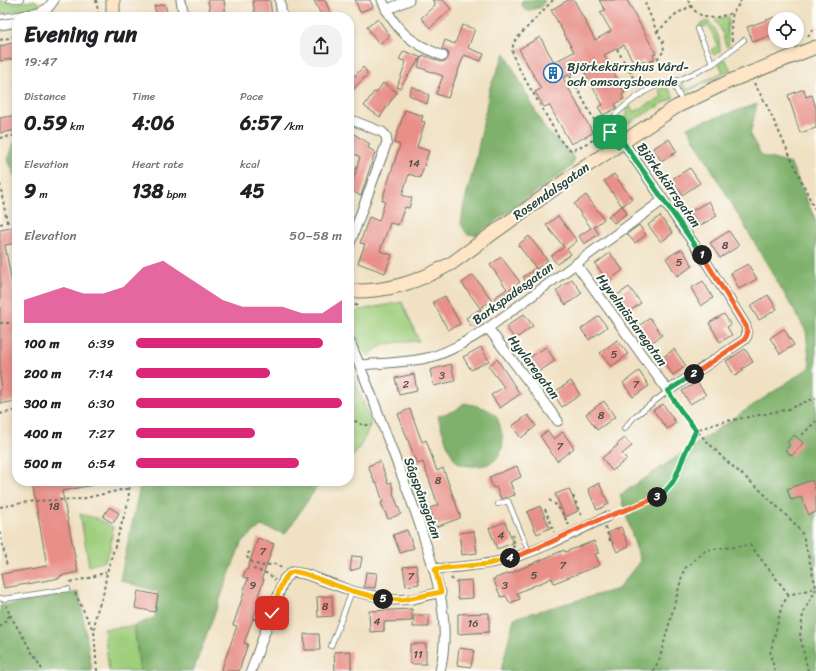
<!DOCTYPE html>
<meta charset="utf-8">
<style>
body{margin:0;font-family:Sriracha,sans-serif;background:#f2f2f2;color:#202124;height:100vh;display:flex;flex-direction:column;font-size:15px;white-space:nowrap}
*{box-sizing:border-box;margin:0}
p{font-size:13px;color:#757577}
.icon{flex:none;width:22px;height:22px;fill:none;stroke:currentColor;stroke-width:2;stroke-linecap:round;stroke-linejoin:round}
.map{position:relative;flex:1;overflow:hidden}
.sheet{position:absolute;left:12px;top:12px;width:342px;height:474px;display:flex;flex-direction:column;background:#fff;border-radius:16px;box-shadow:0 2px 6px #0003}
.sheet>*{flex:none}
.fabs{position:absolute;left:768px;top:12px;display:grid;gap:8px}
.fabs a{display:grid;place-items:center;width:36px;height:36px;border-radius:50%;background:#fff;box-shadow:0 2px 6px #0003;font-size:20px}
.pin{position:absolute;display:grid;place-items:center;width:34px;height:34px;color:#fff;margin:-17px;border-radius:8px;box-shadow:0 2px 6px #0006}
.km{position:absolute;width:20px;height:20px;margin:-10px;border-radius:50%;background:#222;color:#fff;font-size:11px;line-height:20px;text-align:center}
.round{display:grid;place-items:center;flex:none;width:42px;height:42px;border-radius:16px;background:#f2f2f2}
.summary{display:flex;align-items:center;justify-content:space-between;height:68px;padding:0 12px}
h1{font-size:22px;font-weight:700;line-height:30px}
.stats{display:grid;grid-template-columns:repeat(3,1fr);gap:6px;height:68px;padding:4px 12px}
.stats div{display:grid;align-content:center}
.stats b{font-size:20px;font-weight:700}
.stats small{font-size:11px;font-weight:400}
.stats p{font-size:11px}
.chart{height:112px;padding:8px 12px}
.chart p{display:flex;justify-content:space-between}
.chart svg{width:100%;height:72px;margin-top:4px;fill:#db2777;opacity:.7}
ul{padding:0 12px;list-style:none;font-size:13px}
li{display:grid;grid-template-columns:64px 48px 1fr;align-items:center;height:30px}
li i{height:10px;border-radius:5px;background:#db2777}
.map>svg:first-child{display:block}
.green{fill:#9fce7d;stroke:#5f8658}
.forest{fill:#7fb16c;stroke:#4f7750}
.building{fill:#e88f88}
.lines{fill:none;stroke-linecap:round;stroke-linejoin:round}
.lane-casing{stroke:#687666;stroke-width:6}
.street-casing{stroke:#687666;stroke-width:11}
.secondary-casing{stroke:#687666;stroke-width:15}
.path{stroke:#687666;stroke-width:2;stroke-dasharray:3 3;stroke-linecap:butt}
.lane{stroke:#fff;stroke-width:4.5}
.street{stroke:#fff;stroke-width:9}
.secondary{stroke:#fde5c5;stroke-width:13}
.split-1-casing{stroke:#fff;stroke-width:8}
.split-2-casing{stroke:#fff;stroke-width:8}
.split-3-casing{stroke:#fff;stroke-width:8}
.split-4-casing{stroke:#fff;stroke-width:8}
.split-5-casing{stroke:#fff;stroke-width:8}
.split-6-casing{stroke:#fff;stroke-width:8}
.split-1{stroke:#22a559;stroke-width:5}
.split-2{stroke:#f0652b;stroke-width:5}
.split-3{stroke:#22a559;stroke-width:5}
.split-4{stroke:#f0652b;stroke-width:5}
.split-5{stroke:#f5b400;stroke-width:5}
.split-6{stroke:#f5b400;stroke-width:5}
.labels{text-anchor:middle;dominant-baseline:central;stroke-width:4;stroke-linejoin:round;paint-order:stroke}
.number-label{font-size:11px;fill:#515249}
.poi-label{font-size:13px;fill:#1f3d34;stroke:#fdfcf7;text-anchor:start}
.street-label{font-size:13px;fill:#1f3d34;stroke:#fdfcf7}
</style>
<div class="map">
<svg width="816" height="671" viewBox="0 0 816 671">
<rect width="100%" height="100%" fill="#fdfcf7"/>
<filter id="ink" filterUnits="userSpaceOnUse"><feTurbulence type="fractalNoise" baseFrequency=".025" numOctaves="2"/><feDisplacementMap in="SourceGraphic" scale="8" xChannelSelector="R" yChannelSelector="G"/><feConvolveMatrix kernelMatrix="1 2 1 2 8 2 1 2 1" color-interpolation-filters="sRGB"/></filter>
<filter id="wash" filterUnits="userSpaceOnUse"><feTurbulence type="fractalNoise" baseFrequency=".012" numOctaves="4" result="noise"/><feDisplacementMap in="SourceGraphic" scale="16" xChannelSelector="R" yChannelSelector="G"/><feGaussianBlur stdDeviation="0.9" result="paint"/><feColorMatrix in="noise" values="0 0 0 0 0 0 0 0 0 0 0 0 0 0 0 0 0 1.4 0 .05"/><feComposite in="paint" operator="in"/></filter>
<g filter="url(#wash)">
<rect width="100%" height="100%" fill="#f0e1c3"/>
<!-- green -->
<path class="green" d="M0,0C13,5 22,3 35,0L38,3L39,5L37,7L0,14Z
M727,16L729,17L727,30L729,45L727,47L725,44L723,33L715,20Z
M708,21C717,28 720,39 720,51L715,55L713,54L711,50L718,45L708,25L702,28L699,27L700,24Z
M725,59L731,70L685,93L682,92L679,86L682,82L687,89H689L723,72L719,64Z
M662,88L669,89L673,95V98L616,130L613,128V124L628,115L626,111L630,106L634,112L662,97L659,90Z
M402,302L419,341C401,343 382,340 369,356C359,352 352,324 354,314L360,310Z
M351,371L371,423C367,433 359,453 349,459V375Z
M80,514L96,518L113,527L110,549L105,561L89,566Z
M134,626L140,671H109L104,629Z"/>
<!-- forest -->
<path class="forest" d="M523,0H545L541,7L526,11L521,4Z
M505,53L545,129L572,154L574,161L571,167L476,235L467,234L461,224L464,204L476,160L490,87Z
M757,104L750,135L762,156L791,164L816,221V671H501L514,618L618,589L640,561L620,495L810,367L806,331L687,127Z
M14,143H17V180L8,160Z
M464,403C474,405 485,407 493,413C497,416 499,422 500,427C508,448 499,467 474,466C468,466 462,466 457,462C449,454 441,427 438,416L456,410Z
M139,481H321L285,534L261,526L241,543L193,671H140L134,626L155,617L158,592L120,580L140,486Z
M79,592L92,671H0V606L10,605Z"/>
<g id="blocks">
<!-- building -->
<path class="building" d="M208,0H224L226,17H211Z
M253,0H270L272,17H255Z
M314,0H325L332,17H322Z
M355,0H370L373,7L360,12Z
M432,0H443L451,9L430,28L421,18L436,4Z
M568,0H574L595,40L611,31L600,12L605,10L599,0H627L656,54L653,55L655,59L646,64L644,60L635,65L624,45L604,55L625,93L622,95L624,99L615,104L617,108L603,115L598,107L603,105L582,68L563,78L593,133L571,144L549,105L544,107L535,92L541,89L519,49L540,37L554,62L574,52L551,10Z
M165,4L168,17H157L154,6Z
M775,17V34L753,42L747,27Z
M378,19L390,36L379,44L367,27Z
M462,25L475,29L468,48L484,54L481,61L464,55L448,98L436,94L443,76L418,67L421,57L400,88L397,87L406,62L399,59L404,51L422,58L423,55L441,62L446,61L449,55L448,52L442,49L445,40L455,44Z
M17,42V58L0,61V46Z
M363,67L367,72V75L349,94V70L355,76Z
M383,83L397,92L380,117L364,106L374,92L376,93Z
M412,86L429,95L427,104L409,95Z
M804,89L806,97L812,95L816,108V128L800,133L788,95Z
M405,110L423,116L421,121L425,122L417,147L429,151L420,178L409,174L402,195L412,198L409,208L405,207L398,225L390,223L380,251L392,255L385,273L358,263L365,244L360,243L369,217L379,221L385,201L382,200L400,145L394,143Z
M17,115V130L0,133V118Z
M349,131L370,144L368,148L375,152L361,196L350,190L360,157L349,151Z
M669,139L677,152L661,161L653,148Z
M690,168L700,183L682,195L672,179Z
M614,174L632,199L622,206L627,213L614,223L608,216L622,206L604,181Z
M586,195L604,219L594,227L599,234L584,244L579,236L591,228L574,204Z
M709,201L717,216L699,226L690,212Z
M558,216L577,241L567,249L571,254L557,264L551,256L564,247L546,225Z
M660,216L673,233L661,242L648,225Z
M639,225L646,235L635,243L627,234Z
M17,227V243L5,245L15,300H17V399H15L16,401L0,404V390L2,389L0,376V230Z
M729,231L739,246L720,258L710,243Z
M529,236L548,261L537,268L542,275L528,285L523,277L536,268L518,245Z
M682,249L693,266L677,276L666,258Z
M610,253L623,270L608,281L595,264Z
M501,257L520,282L510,289L514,296L500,306L494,298L507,289L490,265Z
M748,264L757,279L739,289L731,273Z
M473,275L492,300L480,308L462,283Z
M572,279L582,293L566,305L556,291Z
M703,281L713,298L701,306L691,288Z
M629,287L641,303L628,312L616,296Z
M768,295L777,309L759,320L750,306Z
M445,296L460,324L448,330L433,302Z
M480,309L486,317L472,327L466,318Z
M524,314L533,326L515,339L506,327Z
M724,314L731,325L727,327L732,335L720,342L709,323Z
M599,316L607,327L589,340L581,329Z
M650,318L662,335L651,343L639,326Z
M784,329L794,345L780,354L770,338Z
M617,340L628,354L611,367L600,353Z
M481,347L489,361L471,370L463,357Z
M546,347L555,361L538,372L529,358Z
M674,349L686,366L673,375L661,359Z
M745,349L753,362L742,369L743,371L735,376L726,361Z
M497,359L520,394L500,408L491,395L504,387L488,366Z
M451,364L455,381L434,386L430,370Z
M639,371L649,386L633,397L623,383Z
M414,374L417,391L399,395L395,378Z
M571,381L580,395L562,407L553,393Z
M697,382L706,395L690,404L682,391Z
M604,401L615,417L597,430L586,414Z
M663,404L676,423L667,429L653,410Z
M410,409L422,442L426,440L437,471L443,468L460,515V518L436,527L430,508L438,505L423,462L417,464L398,414Z
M528,415L536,426L521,438L512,426Z
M548,431L554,439L563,432L574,448L557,461L540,436Z
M794,435L803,443L792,456L785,450L790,445L787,442Z
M625,438L632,446L622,454L627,459L612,471L602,458L618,445L617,444Z
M380,461L388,483L391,482L394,492L393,493L401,514L388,519L381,503L383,502L377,483H375L368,466Z
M517,466L521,477L510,482L515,495L501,499L496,487L493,488L489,477Z
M812,480L816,491V512L809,515L801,497L791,500L787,489Z
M32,481H92L93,485L62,491L78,572L60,576V578L4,588L1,574L47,566Z
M599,483L609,504L597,510L588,489Z
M569,489L578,511L565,517L555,494Z
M540,506L550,528L537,534L527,512Z
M109,507L119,513L113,523L103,517Z
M505,522L513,543L497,549L489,528Z
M621,527L629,546L617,552L608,533Z
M407,530L414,548L400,553L393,535Z
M474,531L477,553L462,555L459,533Z
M258,538L274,544L262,578L264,579L258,596L261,597L244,643L248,644L239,671H221L237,626L233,625L244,593L243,592L248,579L243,577L246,569L247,570Z
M594,541L599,553L595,554L600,565L554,583L552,578L517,593L520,599L510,603L506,596L501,597L493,579L509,573V574L564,550L565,552Z
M352,556L362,557L360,568L350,571Z
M416,565L419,584L406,586L403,567Z
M366,572L377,573L375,588L364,587Z
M472,580L473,598L458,599L457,581Z
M138,591L158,595L155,612L135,608Z
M332,596L333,616L318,617L317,597Z
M412,609V621L384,622V631L370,632L369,611Z
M489,613V632L458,634V614Z
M414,615H429V627H413Z
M304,634H319L320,650H305Z
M410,644H426V664H410Z
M459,648L474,650L471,667L457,665Z
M351,651V671H335L334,652Z"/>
</g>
</g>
<g filter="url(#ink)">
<use href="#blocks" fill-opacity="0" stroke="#687666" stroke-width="1"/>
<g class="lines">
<!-- lane casing -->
<g class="lane-casing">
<path id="lane" d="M9,0H21
M0,17L38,11
M713,64L744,40
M673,83L683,103
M617,144C614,139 609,134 609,128C609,113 647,89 659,85C664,83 669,84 674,82C687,77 700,70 713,64L697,29
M624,429L634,417L668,391
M498,504L508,501L529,552
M0,598L4,599L68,589
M331,646L352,591"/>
</g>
<!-- street casing -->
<g class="street-casing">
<path id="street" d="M181,0L184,17
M280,0L282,17
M382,0C396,32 411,43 443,56
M386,10L409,0
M32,17L48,8L54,0
M0,25L17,22
M349,119L382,132L386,136L387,142L349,246
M576,264L668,391L744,340L747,336L746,326L703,257L623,142
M488,328L558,421
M349,340C365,376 378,413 392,450C403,479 415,508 424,538C439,583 451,624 440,671
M360,365C383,363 408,363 431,357C452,351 470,339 488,328L663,200
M435,569C458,567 482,566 504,560C538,552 577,531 608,516
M251,671L284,579L292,572L305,574L352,591L392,600L413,599L441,592"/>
</g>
<!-- secondary casing -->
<g class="secondary-casing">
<path id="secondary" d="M113,17V0
M349,291C389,292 418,282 452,263L576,173L676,107L730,81L816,47"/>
</g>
<!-- path -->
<path class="path" d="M96,0L99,17
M553,0L518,37L514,42L512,50L514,58L522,74L561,141L565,146L571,150L575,149L603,135
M688,0C694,15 707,21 722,16C726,15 731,14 734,11C737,8 739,4 741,0
M657,32L676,14L691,6
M808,37L812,30L816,29
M0,40L17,36
M732,41L731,25L733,12
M617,49L639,88
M630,72L658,58L664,51L663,42L657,32L644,0
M570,76L597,125
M754,83L767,106L816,212
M0,138L17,135
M0,184L7,222
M0,224L17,219
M349,308L359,304
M0,323H17
M672,399L696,430L724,459L759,489L795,524L803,535L816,587
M0,414L17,410
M349,418L363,425H372
M802,435L816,421
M573,496L583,518
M549,500L555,504L561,511L569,525
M0,507L34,501L81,499L130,488
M545,509L554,532
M617,513L641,505L665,492L675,480L685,452L696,430L722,422L786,410L810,400L816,399
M605,527L611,543H613
M0,532L7,567
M512,534L515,545L512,548
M250,552L247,554V557L252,562L261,566L275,564L282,568
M253,569L269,574L275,580
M451,578L456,583
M70,582L89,578L106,572
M75,593L93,630
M10,615L43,671
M253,618L258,623
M0,627L10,615L6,606
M97,671L94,631L96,614L103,595L107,572L128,503L130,481
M653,671L659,661L684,569L706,550L750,545L789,595
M775,671L770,654L782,605L789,595L816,588
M808,671L800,636L803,614L816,589"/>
<!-- lane -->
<use href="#lane" class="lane"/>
<!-- street -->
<use href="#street" class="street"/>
<!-- secondary -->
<use href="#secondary" class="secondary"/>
</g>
</g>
<g class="lines" filter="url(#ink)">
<!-- split-1 casing -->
<g class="split-1-casing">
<path id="split-1" d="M610,132L618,146L623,142L702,255"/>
</g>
<!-- split-2 casing -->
<g class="split-2-casing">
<path id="split-2" d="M694,374L744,340C748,335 748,332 746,326L702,255"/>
</g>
<!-- split-3 casing -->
<g class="split-3-casing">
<path id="split-3" d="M657,497C676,486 677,471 685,453C688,445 693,438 696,430L681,411L668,391L694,374"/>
</g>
<!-- split-4 casing -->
<g class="split-4-casing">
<path id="split-4" d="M510,558C545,548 575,528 609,516C625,510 641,505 657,497"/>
</g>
<!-- split-5 casing -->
<g class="split-5-casing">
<path id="split-5" d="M383,599L402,600L441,592L435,569L488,564L510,558"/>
</g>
<!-- split-6 casing -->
<g class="split-6-casing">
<path id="split-6" d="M272,613C275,603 282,575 292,572C296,571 301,573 305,574L352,591L383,599"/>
</g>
<!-- split-1 -->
<use href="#split-1" class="split-1"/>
<!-- split-2 -->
<use href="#split-2" class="split-2"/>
<!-- split-3 -->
<use href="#split-3" class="split-3"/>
<!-- split-4 -->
<use href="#split-4" class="split-4"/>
<!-- split-5 -->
<use href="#split-5" class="split-5"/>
<!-- split-6 -->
<use href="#split-6" class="split-6"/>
</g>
<!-- icons -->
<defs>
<g id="building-ring" transform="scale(1)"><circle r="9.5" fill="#fdfcf7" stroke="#1f6fb2" stroke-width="1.5"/><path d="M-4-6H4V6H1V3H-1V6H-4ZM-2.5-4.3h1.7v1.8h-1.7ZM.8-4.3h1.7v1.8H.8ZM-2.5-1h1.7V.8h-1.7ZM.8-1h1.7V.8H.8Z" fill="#1f6fb2"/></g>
</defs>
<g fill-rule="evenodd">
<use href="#building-ring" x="553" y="73"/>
</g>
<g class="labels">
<!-- number labels -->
<g class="number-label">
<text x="414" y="163">14</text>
<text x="725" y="245">8</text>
<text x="679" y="262">5</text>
<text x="614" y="354">5</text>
<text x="442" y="375">3</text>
<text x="406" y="384">2</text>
<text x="636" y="384">7</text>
<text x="601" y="415">8</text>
<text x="560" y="446">7</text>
<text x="438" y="480">8</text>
<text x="54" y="506">18</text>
<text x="501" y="535">4</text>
<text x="263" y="551">7</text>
<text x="563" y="565">7</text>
<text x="534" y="575">5</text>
<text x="411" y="576">7</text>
<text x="253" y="585">9</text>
<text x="505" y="585">3</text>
<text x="325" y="606">8</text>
<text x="377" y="621">4</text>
<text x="473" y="623">16</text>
<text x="418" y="654">11</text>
</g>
<!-- poi labels -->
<g class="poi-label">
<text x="567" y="66">Björkekärrshus Vård-<tspan x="567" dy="15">och omsorgsboende</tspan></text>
</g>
<!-- street labels -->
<g class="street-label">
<text transform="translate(669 185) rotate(55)">Björkekärrsgatan</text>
<text transform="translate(551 191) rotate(-35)">Rosendalsgatan</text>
<text transform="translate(513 293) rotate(-36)">Barkspadesgatan</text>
<text transform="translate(632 320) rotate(54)">Hyvelmästaregatan</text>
<text transform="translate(534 367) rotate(53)">Hyvlaregatan</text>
<text transform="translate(423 498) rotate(70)">Sågspånsgatan</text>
</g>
</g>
</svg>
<div class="fabs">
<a><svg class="icon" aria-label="locate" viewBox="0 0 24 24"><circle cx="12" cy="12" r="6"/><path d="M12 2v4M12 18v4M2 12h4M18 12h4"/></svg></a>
</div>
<div class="pin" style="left:610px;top:132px;background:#1e9e55"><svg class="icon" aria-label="arrive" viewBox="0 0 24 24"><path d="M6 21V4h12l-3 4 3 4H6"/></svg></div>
<div class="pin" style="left:272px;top:613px;background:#d93025"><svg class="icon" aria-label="check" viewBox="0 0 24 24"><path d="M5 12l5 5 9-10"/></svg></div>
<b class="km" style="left:702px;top:255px">1</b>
<b class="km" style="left:694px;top:374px">2</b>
<b class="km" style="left:657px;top:497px">3</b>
<b class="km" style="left:510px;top:558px">4</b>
<b class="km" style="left:383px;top:599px">5</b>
<section class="sheet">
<div class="summary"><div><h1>Evening run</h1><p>19:47</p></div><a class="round"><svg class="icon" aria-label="share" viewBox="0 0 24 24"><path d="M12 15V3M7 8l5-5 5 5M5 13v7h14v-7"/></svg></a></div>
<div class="stats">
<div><p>Distance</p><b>0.59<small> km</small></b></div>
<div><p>Time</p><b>4:06</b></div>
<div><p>Pace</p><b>6:57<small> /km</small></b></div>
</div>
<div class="stats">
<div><p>Elevation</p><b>9<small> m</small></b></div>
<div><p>Heart rate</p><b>138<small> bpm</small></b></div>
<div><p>kcal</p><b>45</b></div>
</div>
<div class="chart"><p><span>Elevation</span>50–58 m</p>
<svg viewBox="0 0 160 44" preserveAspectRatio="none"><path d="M0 44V30L10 26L20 22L30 26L40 26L50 22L60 10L70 6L80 14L90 22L100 30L110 34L120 34L130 34L140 38L150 38L160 30V44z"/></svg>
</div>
<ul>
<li><b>100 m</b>6:39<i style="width:91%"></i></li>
<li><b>200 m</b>7:14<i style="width:65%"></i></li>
<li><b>300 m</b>6:30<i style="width:100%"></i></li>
<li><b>400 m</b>7:27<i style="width:58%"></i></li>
<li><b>500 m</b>6:54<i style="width:79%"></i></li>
</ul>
</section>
</div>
